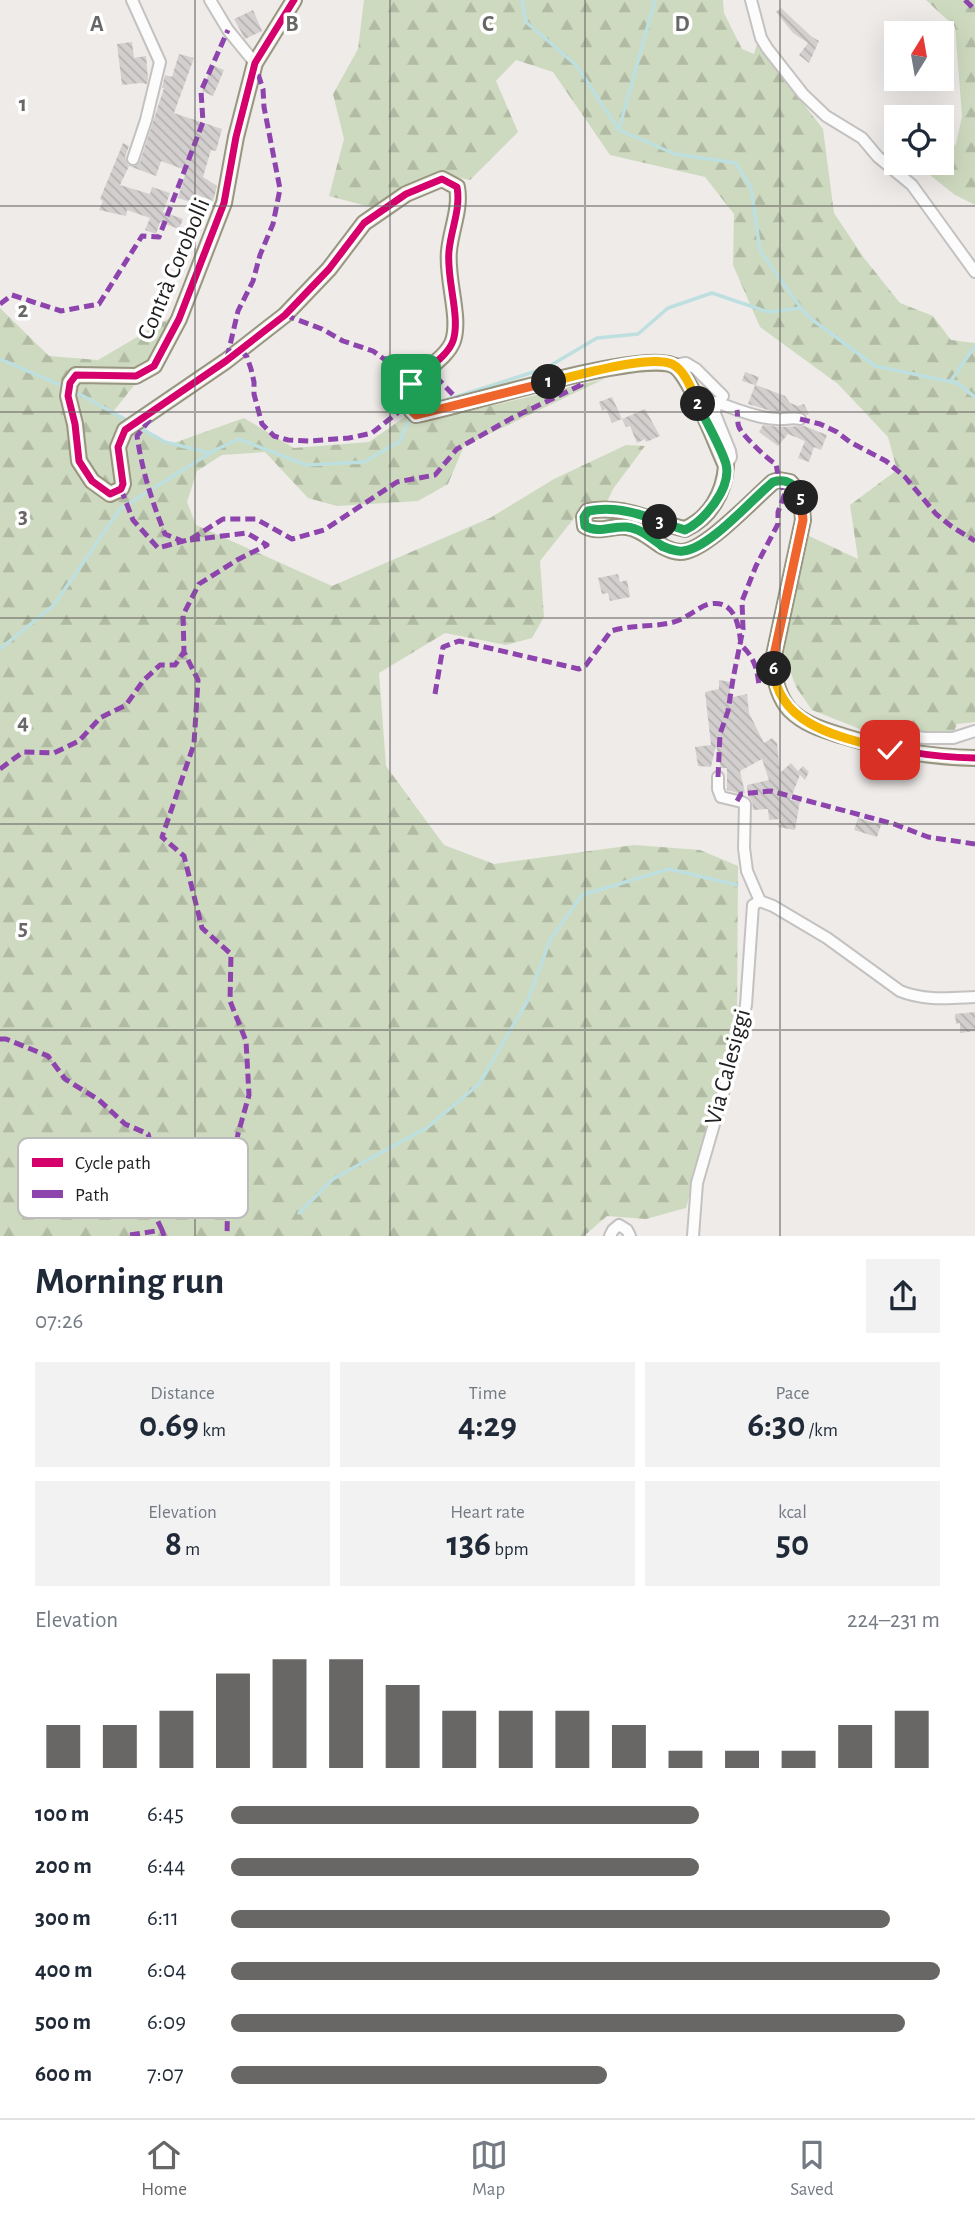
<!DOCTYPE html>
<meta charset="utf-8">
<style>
body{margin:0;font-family:"Alegreya Sans",sans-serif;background:#f2f2f3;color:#1f2937;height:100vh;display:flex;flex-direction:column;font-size:26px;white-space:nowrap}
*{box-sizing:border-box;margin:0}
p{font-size:23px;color:#747a83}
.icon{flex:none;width:38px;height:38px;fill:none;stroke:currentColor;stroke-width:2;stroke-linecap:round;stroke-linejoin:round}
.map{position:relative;height:1236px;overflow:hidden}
.drawer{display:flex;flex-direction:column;background:#fff;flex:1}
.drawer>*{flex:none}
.needle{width:46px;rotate:11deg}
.controls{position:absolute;left:884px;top:21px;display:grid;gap:14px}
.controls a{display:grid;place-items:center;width:70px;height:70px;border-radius:0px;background:#fff;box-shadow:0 7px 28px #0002;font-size:35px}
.pin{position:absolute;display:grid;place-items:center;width:60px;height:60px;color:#fff;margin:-30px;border-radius:14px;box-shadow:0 4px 10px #0006}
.km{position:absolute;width:35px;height:35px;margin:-18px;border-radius:50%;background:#222;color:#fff;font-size:19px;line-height:35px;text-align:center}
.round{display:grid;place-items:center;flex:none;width:74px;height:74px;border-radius:0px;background:#f2f2f3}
.summary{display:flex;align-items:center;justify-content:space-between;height:119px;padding:0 35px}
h1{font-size:38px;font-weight:700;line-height:52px}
.metrics{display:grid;grid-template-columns:repeat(3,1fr);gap:10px;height:119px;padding:7px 35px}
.metrics div{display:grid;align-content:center;border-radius:0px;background:#f2f2f3;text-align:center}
.metrics b{font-size:35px;font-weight:700}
.metrics small{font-size:19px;font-weight:400}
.metrics p{font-size:19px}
.chart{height:196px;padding:14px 35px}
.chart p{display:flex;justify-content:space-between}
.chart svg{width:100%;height:126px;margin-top:7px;stroke:#686766;stroke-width:6}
ul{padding:0 35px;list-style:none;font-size:23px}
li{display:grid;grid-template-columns:112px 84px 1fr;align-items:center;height:52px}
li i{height:18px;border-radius:9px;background:#686766}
.tabs{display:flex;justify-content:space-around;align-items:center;height:98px;border-top:2px solid #e0e1e3;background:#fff;font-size:19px;color:#747a83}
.tabs a{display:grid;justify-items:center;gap:4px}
.tabs .active{color:#686766}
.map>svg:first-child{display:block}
.forest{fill:url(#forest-firs)}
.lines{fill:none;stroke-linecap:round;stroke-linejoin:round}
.stream{stroke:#bedfdf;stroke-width:3.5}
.building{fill:url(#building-back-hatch)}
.street-casing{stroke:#c4c2c1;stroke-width:14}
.secondary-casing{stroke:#989581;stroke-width:18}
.street{stroke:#fcfcfc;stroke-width:10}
.secondary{stroke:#f4f2ec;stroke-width:14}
.quiet{stroke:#8e44ad;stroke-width:5;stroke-dasharray:10 5;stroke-linecap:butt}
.cycleway-casing{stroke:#fff;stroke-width:11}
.cycleway{stroke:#d6006c;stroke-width:7}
.split-1-casing{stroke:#fff;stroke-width:14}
.split-2-casing{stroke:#fff;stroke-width:14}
.split-3-casing{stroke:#fff;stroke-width:14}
.split-4-casing{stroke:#fff;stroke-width:14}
.split-5-casing{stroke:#fff;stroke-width:14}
.split-6-casing{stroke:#fff;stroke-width:14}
.split-7-casing{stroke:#fff;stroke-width:14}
.split-1{stroke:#f0652b;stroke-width:9}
.split-2{stroke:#f5b400;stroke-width:9}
.split-3{stroke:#22a559;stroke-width:9}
.split-4{stroke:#22a559;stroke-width:9}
.split-5{stroke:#22a559;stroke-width:9}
.split-6{stroke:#f0652b;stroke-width:9}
.split-7{stroke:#f5b400;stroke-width:9}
.grid{fill:none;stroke:#686766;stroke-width:2;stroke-opacity:0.55}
.labels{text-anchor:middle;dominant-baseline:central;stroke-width:7;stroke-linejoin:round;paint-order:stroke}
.street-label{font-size:24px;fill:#202020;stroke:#fff}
.key{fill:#fff;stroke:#bcbcbc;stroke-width:2}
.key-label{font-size:19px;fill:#202020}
.grid-label{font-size:23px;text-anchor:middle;font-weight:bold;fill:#686766;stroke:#fff;stroke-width:7;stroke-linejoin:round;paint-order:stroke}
</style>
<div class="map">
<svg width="975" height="1236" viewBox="0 0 975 1236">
<defs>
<pattern id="forest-firs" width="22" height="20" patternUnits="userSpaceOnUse" patternTransform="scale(1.75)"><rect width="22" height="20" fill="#cedabf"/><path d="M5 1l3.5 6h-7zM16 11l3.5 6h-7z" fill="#b1bba4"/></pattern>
<pattern id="building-back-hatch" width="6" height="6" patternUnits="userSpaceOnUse" patternTransform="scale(1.75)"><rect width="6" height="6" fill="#d2cfce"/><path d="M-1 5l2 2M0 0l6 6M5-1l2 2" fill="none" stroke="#b4b1b1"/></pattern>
</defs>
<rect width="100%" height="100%" fill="#eeebe9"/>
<!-- forest -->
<path class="forest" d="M364,0H723L724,13L742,49L754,54L757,44L823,129L834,213L864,258L900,303L933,316L951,340L975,343V722L957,724L953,734L880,737L812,710L796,687L784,654L787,615L807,535L858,559L850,505L897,470L888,437L838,384L760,327L733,265L734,214L705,177L610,155L553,72L516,60L496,81L518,132L470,180L443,174L374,208L329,196L344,139L333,94L358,49Z
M926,0H975V205L955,195L930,175L956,144L962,116L955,27Z
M0,308L49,356L98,360L175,315L155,359L112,413L171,444L244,418L294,448L369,442L406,416L418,423L604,379L464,446L448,484L418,501L337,506L308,498L265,452L222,455L197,471L187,502L196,525L332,586L490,518L554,479L626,445L645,446L613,489L606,504L575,517L540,561L544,617L532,638L506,645L445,633L379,673L386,766L444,845L494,864L634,845L700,850L738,866L737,1024L686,1208L646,1219L607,1216L584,1236H0Z"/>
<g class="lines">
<!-- stream -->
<path class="stream" d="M522,0L526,22L576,65L619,130L675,154L736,163L751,188L760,251L801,308L810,318L875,366L957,383L975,397
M619,129L655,0
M0,359L65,387
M950,382L975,346
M72,390L130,422
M433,404L546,368L597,338L638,334L668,308L712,293L768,312L801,308
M137,426L165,442L210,453
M0,649L54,605L120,509L215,450L239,439L306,465L364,462L400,441L411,414
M299,1213L333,1179L428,1127L479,1084L528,1000L550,940L582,895L669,869L737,885"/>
</g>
<!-- building -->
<path class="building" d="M781,8L812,37L819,41L809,63L799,55L808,43L793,33L776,12Z
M253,10L262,31L245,39L234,19Z
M132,42L134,58L146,56L148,78L147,84L140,83L122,85L117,44Z
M179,54L194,58L174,113L222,129L216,151L211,150L203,177L217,186L213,201L204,197L202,200L192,196L190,202L178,198L186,172L185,170L161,161L156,176L129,166L120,185L150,194L152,187L170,193L163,212L183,219L179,229L160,222L156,234L145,230L150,218L127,210L126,216L99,210L103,201L100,199L123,143L129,146L125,157L128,165L135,166L140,162L164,88H162L165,75L172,77Z
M212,65L224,70L213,96L202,91Z
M745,372L759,377L756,385L785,396L790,403L798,406L804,404L809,414L807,415L798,411H771L748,404L755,385L742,381Z
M612,397L622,419L645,409L660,436L646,442L645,439L637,443L630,426L626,427L622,419L612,423L606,409L602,411L599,402Z
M763,425L780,427L804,426L827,435L821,450L814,447L809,462L798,458L805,441L788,434L778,446L759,432Z
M618,574L620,582L627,580L630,597L610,601L608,593L602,594L598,578Z
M719,680L731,682L729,698L747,694L749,713L764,743L772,738L777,743L780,773L791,763L798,771L803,766L809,772L805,780L800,775L790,800L800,801L795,830L778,827L780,819L769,820L768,809L753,810L752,801L748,796L747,785L769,780L762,759L740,771L745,793L741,794L727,790V768H721L716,745L711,767L698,766L695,747L711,745L705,692L719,689Z
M873,757L893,760L890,779L870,775Z
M858,818L881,825L877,837L854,830Z
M975,1012V1031L960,1033V1023L956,1024L955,1014Z"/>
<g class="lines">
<!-- street casing -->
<g class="street-casing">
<path id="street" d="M132,0L160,62L146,120L133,159
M210,0L228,30L255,63
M751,0L761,38L767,48L803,94L826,116L862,138L878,157L912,185L975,272
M674,365L686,363L696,369L723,396
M726,466L731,457L730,451L715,414L716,402C733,408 759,419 777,419C785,420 792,417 800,419
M870,745L882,734L894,733L924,738H953L975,731
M718,777V789L721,797L742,802L745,804L744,848L747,871L760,901
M610,1236L613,1230L619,1225L627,1230L630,1236
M693,1236L697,1183L738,1041L746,1005L753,905L760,901L773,906L827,938L900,991C924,1001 950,998 975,997"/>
</g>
<!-- secondary casing -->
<g class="secondary-casing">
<path id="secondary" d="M294,0L255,63L236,137L224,203L179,319L154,366L136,376L76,375L70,383L68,396L75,424L79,461L92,481L110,494L121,489L123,484L118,447L125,430L226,361L285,315L329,269L364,223L406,194L442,179L457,187C461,209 451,229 449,251C446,279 461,317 453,341C443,369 383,385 416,415C457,408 650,346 676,367C692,380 716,444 726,466C724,493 710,518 685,529C652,522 623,504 588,511L584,517L585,526C599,534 612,525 627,527C648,530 659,551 680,552C704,553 754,498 773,482L779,480L790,482L801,495L803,520L773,660C774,677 778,697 790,710C805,725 824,730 843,736C887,750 929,757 975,758"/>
</g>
<!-- street -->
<use href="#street" class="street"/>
<!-- secondary -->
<use href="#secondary" class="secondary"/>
<!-- quiet -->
<path class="quiet" d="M965,0L975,10
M0,304L12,295L61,311L99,304L142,236L159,237L203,122L201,91L228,30
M285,315L322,329L343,341L373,351L384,359L402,358L440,381L461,403
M241,350L247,357L251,369L254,382V394L262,424L274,436L288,440L309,441L349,438L372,433L406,406
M227,358L238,311L253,281L260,255L273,224L280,189L264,107L263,89L256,68
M150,419L137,436C142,470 152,502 165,534L182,541L247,533L267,545L237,560L199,584L183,615L184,652L198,680L194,744L162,837L184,856L202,928L231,954L230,1001L246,1041L249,1095L238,1134L228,1184L227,1236
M800,419L820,424L837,432L850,442L886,461L905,477L936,514L951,526L975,541
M121,489L133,520L158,548L191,539L223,519H256L292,539L324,530L397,482L435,475L457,449L512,418L581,385L576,376
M435,694L443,647L459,641L579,669L586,665L611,631C630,625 651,627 670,623C685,620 698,607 709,604C736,599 739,627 741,645C754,657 757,668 759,685
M0,769L23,752L54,753L79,741L100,718L126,705L143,681L160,665H175L184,652
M718,777L720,734L728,711L733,679L743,629L742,601L756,566L778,524V512L785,493L779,480L776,464C769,461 742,435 739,427C737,423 738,415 737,410
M737,801L741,794L771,791L894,824L928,837L975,844
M0,1039H6L48,1056L65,1079L99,1100L125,1124L148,1134L156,1161L153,1211L162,1230
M130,1235L162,1230L164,1236"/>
<!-- cycleway casing -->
<g class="cycleway-casing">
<path id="cycleway" d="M294,0L255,63L236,137L224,203L179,319L154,366L136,376L76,375L70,383L68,396L75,424L79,461L92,481L110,494L121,489L123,484L118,447L125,430L226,361L285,315L329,269L364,223L406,194L442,179L457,187C461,209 451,229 449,251C446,279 461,317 453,341C443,369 383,385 416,415C457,408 650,346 676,367C692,380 716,444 726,466C724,493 710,518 685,529C652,522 623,504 588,511L584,517L585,526C599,534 612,525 627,527C648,530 659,551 680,552C704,553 754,498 773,482L779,480L790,482L801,495L803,520L773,660C774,677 778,697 790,710C805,725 824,730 843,736C887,750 929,757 975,758"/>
</g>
<!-- cycleway -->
<use href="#cycleway" class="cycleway"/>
</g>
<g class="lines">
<!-- split-1 casing -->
<g class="split-1-casing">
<path id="split-1" d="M411,384C404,398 404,404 416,415L549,382"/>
</g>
<!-- split-2 casing -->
<g class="split-2-casing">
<path id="split-2" d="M549,382C576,376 649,354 672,364C686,371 692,391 698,404"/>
</g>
<!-- split-3 casing -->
<g class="split-3-casing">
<path id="split-3" d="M660,522L685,530C704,521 732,488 726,464C721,447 706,422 698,404"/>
</g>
<!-- split-4 casing -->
<g class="split-4-casing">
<path id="split-4" d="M660,522C637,512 612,506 588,511L584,517L585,526C599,534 611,526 626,527C640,528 651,538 662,546"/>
</g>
<!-- split-5 casing -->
<g class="split-5-casing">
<path id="split-5" d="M662,546C669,549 676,552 683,551C709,549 752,499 773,482C787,478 797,485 801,498"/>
</g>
<!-- split-6 casing -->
<g class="split-6-casing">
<path id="split-6" d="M774,669L773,660L803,520L801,498"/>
</g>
<!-- split-7 casing -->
<g class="split-7-casing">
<path id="split-7" d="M774,669C777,727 845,738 890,750"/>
</g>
<!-- split-1 -->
<use href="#split-1" class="split-1"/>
<!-- split-2 -->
<use href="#split-2" class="split-2"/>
<!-- split-3 -->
<use href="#split-3" class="split-3"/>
<!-- split-4 -->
<use href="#split-4" class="split-4"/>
<!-- split-5 -->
<use href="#split-5" class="split-5"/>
<!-- split-6 -->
<use href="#split-6" class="split-6"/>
<!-- split-7 -->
<use href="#split-7" class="split-7"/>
</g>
<!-- grid -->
<path class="grid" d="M195,0V1236M390,0V1236M585,0V1236M780,0V1236M0,206H975M0,412H975M0,618H975M0,824H975M0,1030H975"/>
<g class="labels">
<!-- street labels -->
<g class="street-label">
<text transform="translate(174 269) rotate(-67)">Contrà Corobolli</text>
<text transform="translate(728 1067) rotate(-75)">Via Calesiggi</text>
</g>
</g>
<!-- legend -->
<rect x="18" y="1138" width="230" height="80" rx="10" class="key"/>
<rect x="32" y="1158" width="31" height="9" fill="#d6006c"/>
<rect x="32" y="1190" width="31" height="8" fill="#8e44ad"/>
<g class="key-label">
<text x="75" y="1169">Cycle path</text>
<text x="75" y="1201">Path</text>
</g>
<g class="grid-label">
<text x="97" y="31">A</text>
<text x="292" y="31">B</text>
<text x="488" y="31">C</text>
<text x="682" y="31">D</text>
<text x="23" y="111">1</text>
<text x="23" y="317">2</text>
<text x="23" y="523">3</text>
<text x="23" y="729">4</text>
<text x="23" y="935">5</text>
</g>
</svg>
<div class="controls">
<a><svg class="needle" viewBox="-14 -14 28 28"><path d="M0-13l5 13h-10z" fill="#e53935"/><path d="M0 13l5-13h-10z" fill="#747a83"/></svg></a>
<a><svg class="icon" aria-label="locate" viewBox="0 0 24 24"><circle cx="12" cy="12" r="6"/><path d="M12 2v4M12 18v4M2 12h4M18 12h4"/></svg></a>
</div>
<div class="pin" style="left:411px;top:384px;background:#1e9e55"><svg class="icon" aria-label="arrive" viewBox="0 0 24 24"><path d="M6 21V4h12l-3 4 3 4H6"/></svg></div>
<div class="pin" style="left:890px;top:750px;background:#d93025"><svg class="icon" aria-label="check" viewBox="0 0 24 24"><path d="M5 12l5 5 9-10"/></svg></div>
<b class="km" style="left:549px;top:382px">1</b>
<b class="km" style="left:698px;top:404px">2</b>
<b class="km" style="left:660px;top:522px">3</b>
<b class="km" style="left:801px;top:498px">5</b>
<b class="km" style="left:774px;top:669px">6</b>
</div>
<section class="drawer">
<div class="summary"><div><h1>Morning run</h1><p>07:26</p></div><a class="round"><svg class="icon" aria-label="share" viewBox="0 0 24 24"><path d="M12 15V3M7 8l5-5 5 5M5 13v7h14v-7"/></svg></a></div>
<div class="metrics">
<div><p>Distance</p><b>0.69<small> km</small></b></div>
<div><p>Time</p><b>4:29</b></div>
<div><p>Pace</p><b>6:30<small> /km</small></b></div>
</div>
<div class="metrics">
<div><p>Elevation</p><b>8<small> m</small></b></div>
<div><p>Heart rate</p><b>136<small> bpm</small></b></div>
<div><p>kcal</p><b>50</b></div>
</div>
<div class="chart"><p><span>Elevation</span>224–231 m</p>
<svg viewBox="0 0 160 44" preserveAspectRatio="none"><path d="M5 44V29M15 44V29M25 44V24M35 44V11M45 44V6M55 44V6M65 44V15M75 44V24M85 44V24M95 44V24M105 44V29M115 44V38M125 44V38M135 44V38M145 44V29M155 44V24"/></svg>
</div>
<ul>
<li><b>100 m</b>6:45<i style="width:66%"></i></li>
<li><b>200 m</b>6:44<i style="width:66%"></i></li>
<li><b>300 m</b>6:11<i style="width:93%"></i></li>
<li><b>400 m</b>6:04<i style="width:100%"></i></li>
<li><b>500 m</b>6:09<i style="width:95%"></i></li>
<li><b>600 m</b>7:07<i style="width:53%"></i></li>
</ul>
</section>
<nav class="tabs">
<a class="active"><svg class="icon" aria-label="home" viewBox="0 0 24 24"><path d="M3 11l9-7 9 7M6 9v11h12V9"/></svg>Home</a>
<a><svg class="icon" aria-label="map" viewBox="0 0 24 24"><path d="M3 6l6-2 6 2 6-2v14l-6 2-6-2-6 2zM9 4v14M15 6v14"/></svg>Map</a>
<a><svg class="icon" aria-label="saved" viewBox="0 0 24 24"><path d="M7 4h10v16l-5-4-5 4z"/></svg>Saved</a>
</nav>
